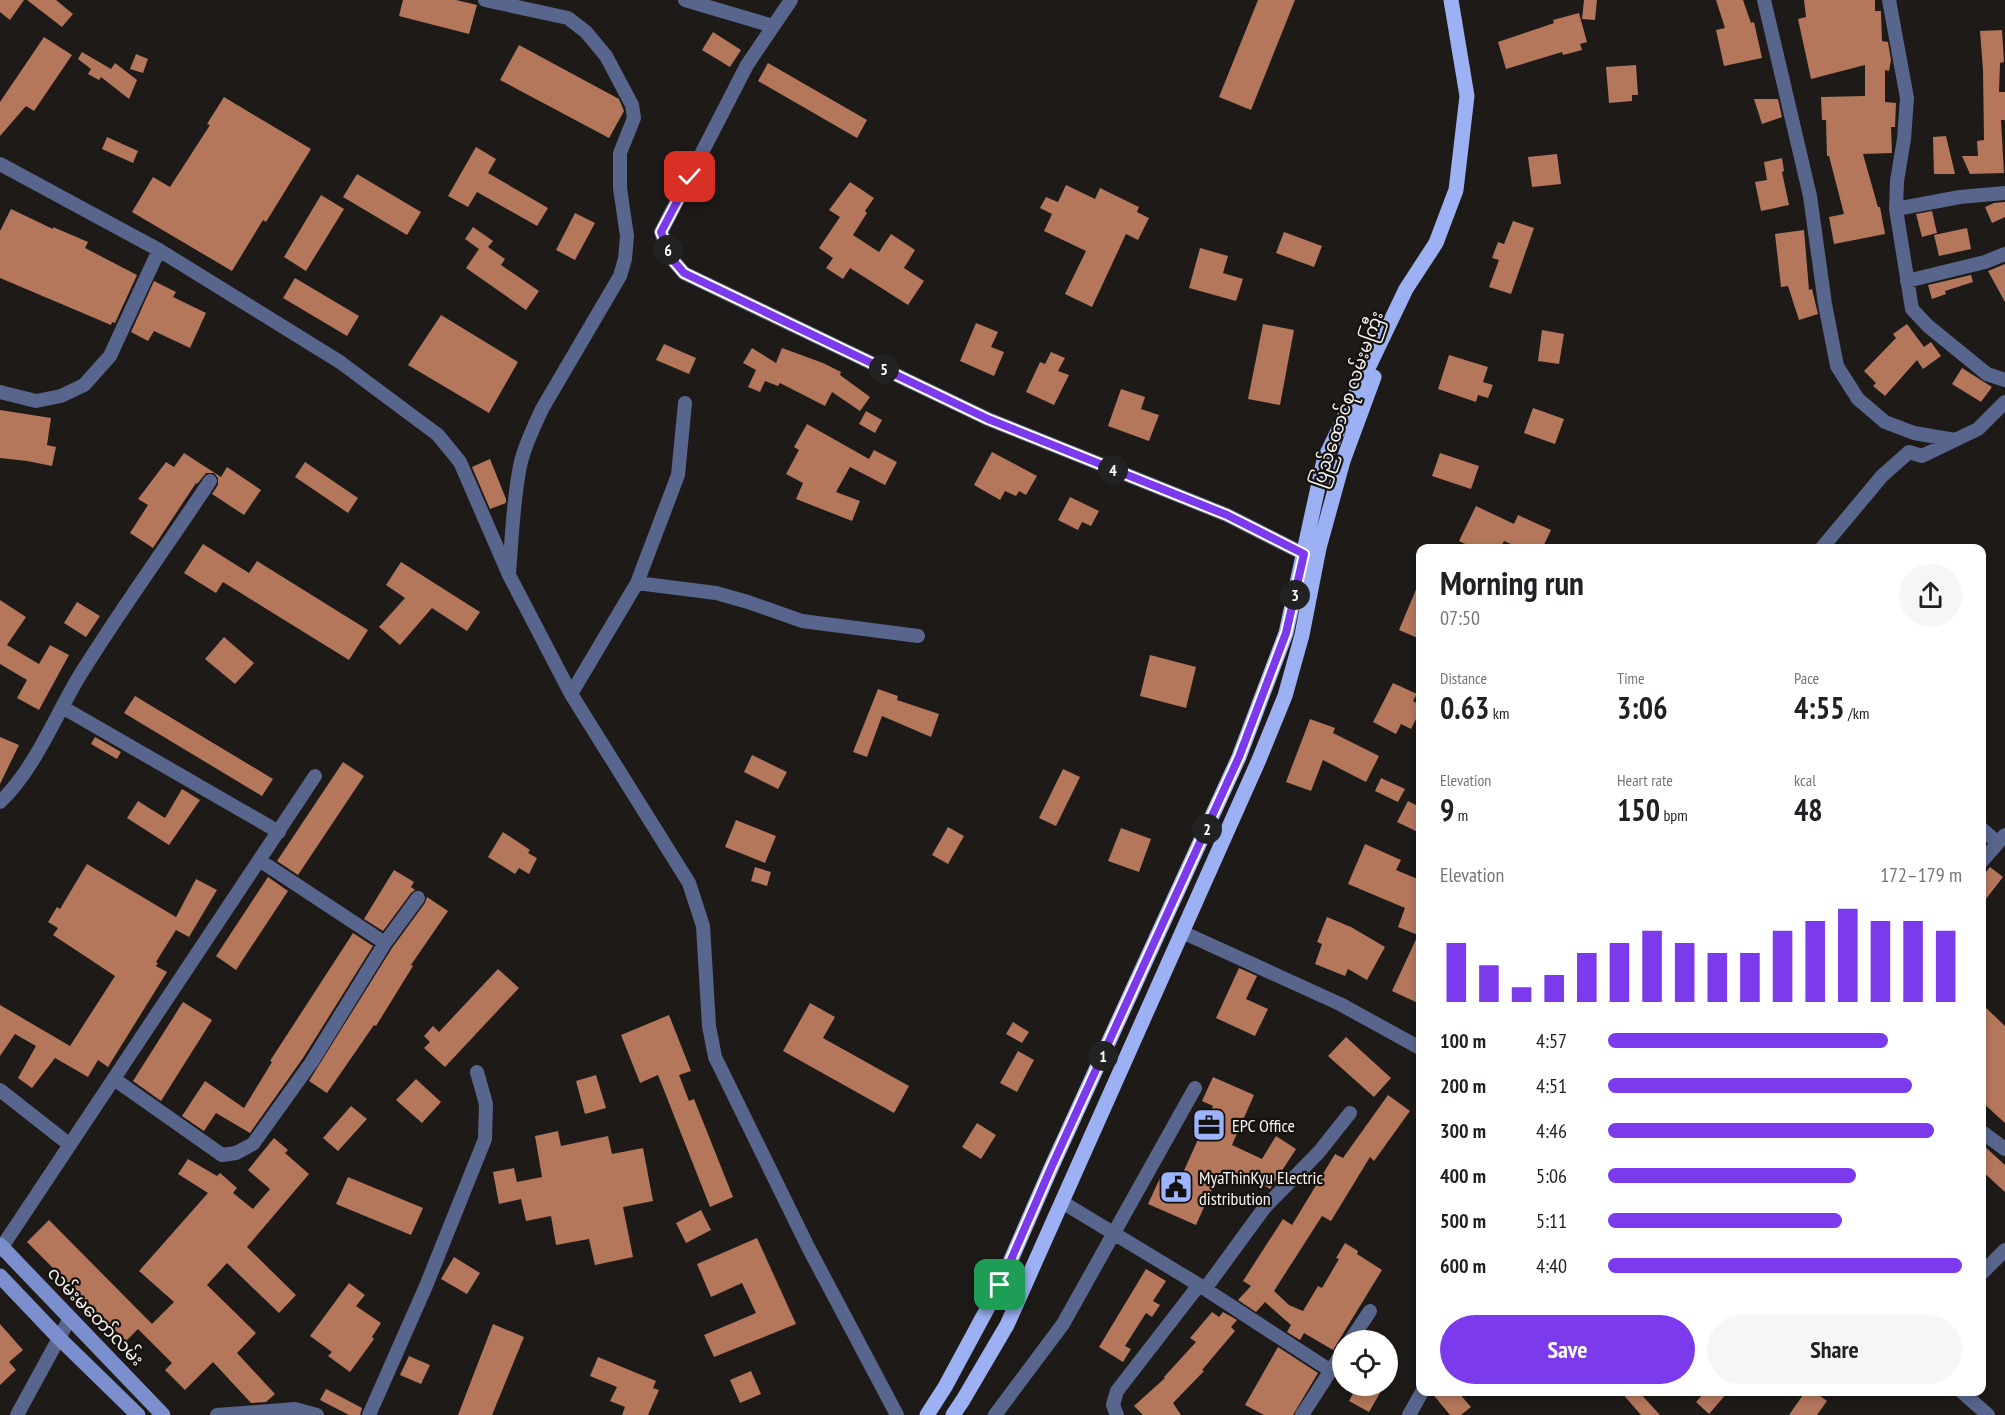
<!DOCTYPE html>
<meta charset="utf-8">
<style>
body{margin:0;font-family:"PT Sans Narrow","Noto Sans Myanmar",sans-serif;background:#f6f6f6;color:#202124;height:100vh;display:flex;flex-direction:column;font-size:22px;white-space:nowrap}
*{box-sizing:border-box;margin:0}
p{font-size:20px;color:#757577}
.icon{flex:none;width:33px;height:33px;fill:none;stroke:currentColor;stroke-width:2;stroke-linecap:round;stroke-linejoin:round}
.map{position:relative;flex:1;overflow:hidden}
.panel{position:absolute;left:1416px;top:544px;width:570px;height:852px;display:flex;flex-direction:column;background:#fff;border-radius:12px;box-shadow:0 3px 9px #0003}
.panel>*{flex:none}
.tools{position:absolute;left:1332px;top:1330px;display:grid;gap:12px}
.tools a{display:grid;place-items:center;width:66px;height:66px;border-radius:50%;background:#fff;box-shadow:0 3px 9px #0003;font-size:30px}
.pin{position:absolute;display:grid;place-items:center;width:51px;height:51px;color:#fff;margin:-26px;border-radius:12px;box-shadow:0 3px 9px #0006}
.km{position:absolute;width:30px;height:30px;margin:-15px;border-radius:50%;background:#222;color:#fff;font-size:16px;line-height:30px;text-align:center}
.round{display:grid;place-items:center;flex:none;width:63px;height:63px;border-radius:32px;background:#f6f6f6}
.head{display:flex;align-items:center;justify-content:space-between;height:102px;padding:0 24px}
h1{font-size:33px;font-weight:700;line-height:45px}
.stats{display:grid;grid-template-columns:repeat(3,1fr);gap:9px;height:102px;padding:6px 24px}
.stats div{display:grid;align-content:center}
.stats b{font-size:30px;font-weight:700}
.stats small{font-size:16px;font-weight:400}
.stats p{font-size:16px}
.chart{height:168px;padding:12px 24px}
.chart p{display:flex;justify-content:space-between}
.chart svg{width:100%;height:108px;margin-top:6px;stroke:#7c3aed;stroke-width:6}
.cta{display:flex;gap:12px;margin-top:auto;padding:12px 24px}
.cta a{flex:1;height:69px;border-radius:36px;background:#7c3aed;color:#fff;font-size:24px;font-weight:700;line-height:69px;text-align:center}
.cta a+a{background:#f6f6f6;color:#202124}
ul{padding:0 24px;list-style:none;font-size:20px}
li{display:grid;grid-template-columns:96px 72px 1fr;align-items:center;height:45px}
li i{height:15px;border-radius:8px;background:#7c3aed}
.map>svg:first-child{display:block}
.building{fill:#b4775c}
.lines{fill:none;stroke-linecap:round;stroke-linejoin:round}
.minor{stroke:#58658d;stroke-width:14}
.secondary{stroke:#7b8fcf;stroke-width:15}
.primary{stroke:#9cb1f4;stroke-width:15}
.route-casing{stroke:#fff;stroke-width:12}
.route{stroke:#7c3aed;stroke-width:8}
.labels{text-anchor:middle;dominant-baseline:central;stroke-width:4.5;stroke-linejoin:round;paint-order:stroke}
.street-label{font-size:18px;fill:#f6f3f1;stroke:#15110f}
.poi-label{font-size:18px;fill:#f6f3f1;stroke:#15110f;text-anchor:start}
</style>
<div class="map">
<svg width="2005" height="1415" viewBox="0 0 2005 1415">
<rect width="100%" height="100%" fill="#1e1a18"/>
<!-- building -->
<path class="building" d="M0,0H24L10,20L0,12Z
M27,0H56L73,14L62,27Z
M403,0H456L477,5L469,34L399,16Z
M1258,0H1295L1251,110L1219,97Z
M1584,0H1597L1595,20L1582,19Z
M1716,0H1743L1751,23L1754,22L1762,58L1724,66L1716,30L1725,28Z
M1804,0H1875V11H1881L1882,41L1888,42L1891,60L1889,71L1885,70V102L1896,103L1895,127H1891L1892,153L1863,154L1878,207H1880L1885,234L1834,244L1829,217L1844,214L1829,156H1827L1826,120H1822L1821,97L1865,96V65L1811,79L1798,19L1806,17Z
M1579,13L1587,42L1580,44L1582,50L1563,55L1562,52L1506,69L1498,42L1554,23L1553,20Z
M2002,30L2004,62L2000,63L1999,92H2005V120H2001L2004,173L1970,174L1962,156H1978L1977,141L1984,140L1983,70L1980,31Z
M713,32L741,50L730,67L702,50Z
M44,37L72,55L34,111L26,106L0,136V102Z
M519,45L619,99L624,111L609,138L500,80Z
M82,52L111,69L115,63L137,80L129,99L101,77L99,80L88,74L91,69L78,59Z
M136,54L148,59L143,73L130,69Z
M768,63L867,120L857,138L758,81Z
M1636,65L1638,95H1632V101L1609,103L1606,67Z
M224,97L311,149L266,222L263,220L232,271L132,212L153,177L170,187L210,125L207,124Z
M1754,99H1778L1782,117L1762,124Z
M1946,136L1955,174H1934L1933,137Z
M107,137L138,151L133,163L102,149Z
M476,147L496,159L488,173L548,208L537,226L477,192L468,207L448,196Z
M1557,154L1561,184L1532,187L1528,157Z
M1782,158L1784,171L1782,172L1789,205L1761,211L1755,182L1767,180L1764,162Z
M357,174L421,212L407,235L343,197Z
M850,182L874,198L865,211L867,213L853,235L879,252L891,234L915,250L904,268L924,281L908,305L850,268L843,279L826,268L833,258L819,248L840,217L829,210Z
M1066,185L1095,199L1100,188L1139,207L1137,212L1149,218L1138,240L1126,234L1092,307L1065,294L1086,251L1044,231L1052,214L1040,208L1046,197L1058,202Z
M321,195L344,209L306,271L284,257Z
M2005,202V217L1992,223L1985,207L1994,203Z
M11,209L53,229V227L88,242L85,248L137,275L115,323L112,322L111,325L0,278V231Z
M1932,211L1937,233L1922,237L1916,214Z
M575,213L595,223L575,260L556,250Z
M1513,221L1534,228L1511,294L1489,287L1499,260L1492,258L1498,242L1504,244Z
M473,227L493,241L488,247L505,259L501,265L539,291L526,310L466,268L479,249L465,239Z
M1967,228L1971,249L1939,256L1934,235Z
M1804,230L1809,290L1812,289L1818,314L1799,320L1788,286L1781,287L1775,234Z
M1284,232L1322,246L1314,267L1276,253Z
M1200,248L1228,256L1223,273L1243,279L1236,301L1189,288Z
M2005,264V302L1988,271Z
M1971,275L1973,282L1945,291L1946,294L1932,299L1928,285Z
M295,278L359,316L347,336L283,298Z
M154,281L176,292L173,297L206,313L190,348L154,331L148,341L131,332Z
M441,315L518,362L489,413L408,365Z
M976,323L998,332L991,347L1004,352L994,376L960,361Z
M1263,324L1294,330L1280,405L1248,399Z
M1907,324L1924,347L1931,342L1941,356L1923,369L1917,360L1885,396L1873,386L1876,383L1864,371L1896,338L1893,334Z
M1542,330L1564,334L1559,364L1538,361Z
M664,344L696,358L689,374L656,360Z
M752,348L776,363L782,348L823,363L841,372L840,375L870,397L860,411L832,392L825,406L780,383L778,386L765,381L760,392L748,387L756,370L743,363Z
M1051,352L1065,358L1058,371L1069,375L1054,405L1026,392L1040,362L1045,364Z
M1449,355L1488,367L1483,382L1493,385L1488,398L1478,395L1476,402L1438,389Z
M1962,368L1992,387L1981,402L1952,384Z
M1121,389L1145,397L1141,409L1159,415L1149,441L1108,426Z
M1533,408L1564,419L1555,444L1524,433Z
M0,410L51,418L47,445L56,447L52,466L27,461L0,458Z
M866,411L882,420L875,433L859,424Z
M807,424L869,459L874,450L897,462L885,485L850,467L836,492L860,501L852,521L796,499L803,483L786,474L799,450L794,447Z
M992,452L1037,476L1026,495L1019,491L1016,496L1005,491L1000,500L974,485Z
M184,453L221,477L227,467L261,490L244,515L212,494L218,485V478L214,473H206L197,484L196,483L153,548L130,533L148,505L138,499L166,462L174,467Z
M1440,453L1479,466L1471,489L1432,476Z
M490,459L506,499V503L490,509L472,467Z
M305,462L358,498L348,513L295,477Z
M1070,497L1099,511L1091,526L1082,522L1078,530L1058,520Z
M1476,506L1514,524L1518,515L1551,530L1542,549H1522L1504,541L1500,549H1476L1459,541Z
M203,544L249,573L257,561L368,630L349,660L223,582L216,593L184,573Z
M401,562L480,612L467,631L432,608L400,645L379,627L405,598L386,585Z
M1420,580V639L1399,630Z
M0,600L26,617L7,645L39,664L50,645L69,655L39,710L17,698L27,680L0,664Z
M77,602L100,616L86,637L64,623Z
M224,637L254,663L235,684L205,659Z
M1150,655L1196,667L1186,708L1140,696Z
M1393,683L1417,694L1413,701L1420,705V711L1411,729L1401,724L1396,734L1373,722Z
M878,689L898,696L897,700L939,714L931,737L882,716L867,757L853,752Z
M135,696L273,779L262,796L124,713Z
M1310,719L1335,728L1333,733L1379,756L1366,782L1323,760L1311,791L1286,782Z
M0,737L19,745L0,784Z
M95,737L121,752L117,759L91,744Z
M752,755L787,772L778,789L744,772Z
M343,762L364,776L298,875L277,861Z
M1063,769L1080,777L1056,826L1039,818Z
M1381,778L1405,789L1398,802L1375,791Z
M182,789L200,800L169,845L127,818L138,801L165,818Z
M1408,801L1420,807V833L1397,822Z
M736,820L776,836L765,863L725,847Z
M948,827L964,836L948,864L932,855Z
M1121,828L1151,839L1139,872L1108,861Z
M503,832L530,850L528,853L537,858L529,874L519,868L515,874L488,857Z
M1365,844L1401,860L1396,870L1420,880V1004L1392,991L1418,935L1398,927L1405,908L1348,884Z
M87,864L176,917L196,879L217,890L189,937L176,930L156,962L158,963L156,966L167,972L108,1067L98,1060L88,1077L55,1058L32,1088L18,1078L36,1046L15,1034L0,1056V1005L70,1046L115,976L53,935L58,928L48,922L57,907L60,909Z
M755,867L771,872L767,886L751,881Z
M1990,867L2003,877L1982,904V877Z
M394,870L414,882L411,887L415,890L411,893L383,931L364,919Z
M268,877L288,891L236,970L216,956Z
M427,897L448,911L411,965L413,966L376,1026L374,1025L327,1093L309,1081L392,948L425,903Z
M1327,917L1351,927L1385,947L1367,980L1348,969L1345,976L1315,964L1322,944L1317,942Z
M353,933L373,946L303,1058L250,1133L216,1113L204,1131L182,1116L205,1081L244,1108L272,1062L270,1061Z
M1239,968L1257,976L1246,999L1268,1009L1255,1036L1216,1018Z
M498,969L519,988L445,1067L424,1048L430,1042L424,1036L433,1026L439,1032Z
M183,1002L212,1020L161,1101L133,1081Z
M810,1003L835,1017L823,1038L909,1086L894,1113L783,1051Z
M1982,1004L2005,1026V1123L1982,1102Z
M669,1015L691,1071L679,1075L689,1101L694,1099L733,1197L710,1207L658,1075L640,1083L621,1035Z
M1013,1022L1029,1032L1022,1043L1006,1034Z
M1346,1037L1391,1078L1374,1097L1328,1056Z
M1018,1051L1034,1060L1017,1092L1000,1083Z
M596,1075L606,1108L585,1114L576,1081Z
M1213,1077L1254,1095L1232,1145L1262,1159L1276,1136L1296,1149L1270,1189L1245,1173L1240,1183L1219,1174L1196,1225L1148,1204L1160,1178L1177,1186L1213,1106L1202,1101Z
M416,1079L441,1102L422,1123L396,1100Z
M1388,1095L1410,1111L1374,1161L1370,1157L1331,1221L1322,1216L1274,1291L1289,1305L1303,1311L1318,1286L1322,1288L1339,1259L1336,1258L1345,1243L1358,1251L1357,1254L1382,1270L1333,1350L1304,1333L1300,1340L1287,1332L1291,1325L1265,1302L1256,1312L1238,1300L1251,1286L1243,1281L1283,1219L1292,1225L1335,1154L1343,1158Z
M351,1106L367,1119L338,1151L323,1138Z
M977,1123L996,1135L981,1159L962,1147Z
M558,1131L561,1146L608,1136L612,1154L643,1148L653,1201L623,1207L633,1257L595,1265L589,1239L556,1245L551,1216L526,1221L521,1199L499,1204L493,1172L514,1168L517,1182L542,1177L535,1136Z
M274,1138L288,1150L285,1153L309,1174L247,1247L296,1295L279,1313L227,1263L207,1285L256,1333L237,1353L275,1394L266,1402L251,1403L213,1362L185,1390L165,1370L172,1363L138,1329L126,1341L27,1242L49,1220L152,1324L174,1302L139,1271L208,1193L178,1174L188,1159L217,1176L220,1173L237,1188L233,1193L253,1209L270,1189L248,1170Z
M1982,1144L2005,1165V1192L1982,1171Z
M348,1177L423,1208L411,1235L336,1204Z
M701,1210L711,1230L686,1243L676,1223Z
M757,1238L796,1324L714,1357L704,1335L756,1313L742,1283L711,1297L697,1264Z
M454,1257L480,1273L467,1294L441,1279Z
M1146,1269L1166,1281L1153,1301L1160,1305L1152,1317L1146,1313L1125,1346L1131,1349L1123,1362L1099,1347Z
M349,1283L365,1295L356,1306L381,1323L372,1337L374,1339L350,1372L328,1356L332,1352L310,1336Z
M1212,1312L1219,1317L1223,1312L1237,1320L1231,1327L1235,1331L1202,1370L1204,1371L1173,1403L1181,1415H1143L1134,1406L1165,1378L1164,1377L1196,1342L1190,1338Z
M0,1324L23,1350L9,1362L16,1370L0,1385Z
M493,1324L524,1337L492,1415H458Z
M1278,1347L1318,1373L1293,1415H1264L1245,1405Z
M409,1356L430,1365L421,1384L400,1375Z
M598,1357L656,1381L653,1388L659,1390L648,1415H622L625,1407L610,1401L617,1387L590,1376Z
M751,1371L761,1394L740,1403L730,1380Z
M1357,1386H1384L1369,1412L1349,1401Z
M326,1389L362,1408L360,1415H349L320,1400Z
M1431,1392H1458L1471,1407L1461,1415H1450Z
M1621,1392H1639L1660,1415H1641Z
M1705,1392H1728L1709,1414L1696,1402Z
M1805,1392H1815L1827,1401L1817,1415H1789Z"/>
<g class="lines">
<!-- minor -->
<path class="minor" d="M485,0L568,18L586,32L606,56L632,105L634,118L620,153V188L627,236L625,259L620,276L542,409C534,427 524,446 520,466C513,501 512,537 509,573
M685,0L773,26
M791,0L747,65L661,232L672,259L684,273L988,419L1227,515L1304,554
M1764,0L1810,196L1825,304L1837,366L1858,399L1885,422L1914,433L1955,440
M1889,0L1907,98L1904,139L1897,181L1896,209L1912,309L1928,326L1987,374L2005,380
M0,164L159,250L340,362L438,435L460,462L509,575L571,694L689,883L703,926L709,1026L715,1057L808,1247L897,1415
M1896,209L1960,197L2005,193
M1907,281L1985,262L2005,254
M0,392L36,401L61,396L84,385L110,356L159,250
M1821,549L1882,476L1909,452L1922,456L1978,429L2005,402
M637,583L716,593L748,602L802,621L918,636
M571,694L637,583L678,475L685,403
M62,707L279,832
M0,802C35,769 55,716 80,675C121,609 167,546 210,481
M1982,829L1998,843
M259,860L385,943
M1982,861L2005,835
M1182,932L1340,1004L1420,1048
M114,1079L222,1155L236,1153L253,1144L311,1063L385,943L418,898
M0,1090L70,1145
M1982,1132L2005,1149
M1062,1202L1199,1285L1331,1371
M0,1250L315,776
M1982,1273L2005,1250
M1205,1289L1265,1207L1319,1152L1350,1113
M1350,1341L1370,1311
M1962,1392L1988,1415
M17,1415L70,1318
M217,1415L295,1409L317,1415
M369,1415L426,1286L485,1139L486,1104L477,1072
M995,1415L1063,1324L1195,1088
M1117,1415L1113,1405L1117,1391L1199,1285
M1302,1415L1342,1353
M1409,1415L1422,1392"/>
<!-- secondary -->
<path class="secondary" d="M0,1245L163,1415
M0,1276L59,1338L138,1415"/>
<!-- primary -->
<path class="primary" d="M927,1415L945,1387L1000,1285L1051,1168L1239,757L1286,633L1324,460L1406,289L1436,243L1456,190L1467,96L1451,0
M953,1415L963,1400L1007,1325L1258,762L1285,696L1302,635L1319,548L1343,461L1374,377"/>
</g>
<g class="lines">
<!-- route casing -->
<g class="route-casing">
<path id="route" d="M690,177L661,232L672,259L684,273L988,419L1227,515L1304,554L1286,633L1239,757L1051,1168L1000,1285"/>
</g>
<!-- route -->
<use href="#route" class="route"/>
</g>
<!-- icons -->
<defs>
<g id="office-square" transform="scale(1.725)"><rect x="-9" y="-9" width="18" height="18" rx="4" fill="#9db4fd" stroke="#15110f"/><path d="M-6-3h4V-5.5h4V-3h4V5H-6ZM-1-4.5V-3h2v-1.5ZM-6 0V1H6V0Z" fill="#111"/></g>
<g id="civic-square" transform="scale(1.725)"><rect x="-9" y="-9" width="18" height="18" rx="4" fill="#9db4fd" stroke="#15110f"/><path d="M-.6-6.5H3V-4.5H.6V-3L4-1V1h2V6H-6V1h2V-1L-.6-3ZM-1.2 2.5V6h2.4V2.5Z" fill="#111"/></g>
</defs>
<g fill-rule="evenodd">
<use href="#office-square" x="1209" y="1125"/>
<use href="#civic-square" x="1176" y="1187"/>
</g>
<g class="labels">
<!-- street labels -->
<g class="street-label">
<text transform="translate(1347 399) rotate(-71)">ပြည်ထောင်စု လမ်းမကြီး</text>
<text transform="translate(96 1316) rotate(46)">လမ်းမတော်လမ်း</text>
</g>
<!-- poi labels -->
<g class="poi-label">
<text x="1232" y="1125">EPC Office</text>
<text x="1199" y="1177">MyaThinKyu Electric<tspan x="1199" dy="21">distribution</tspan></text>
</g>
</g>
</svg>
<div class="tools">
<a><svg class="icon" aria-label="locate" viewBox="0 0 24 24"><circle cx="12" cy="12" r="6"/><path d="M12 2v4M12 18v4M2 12h4M18 12h4"/></svg></a>
</div>
<div class="pin" style="left:1000px;top:1285px;background:#1e9e55"><svg class="icon" aria-label="arrive" viewBox="0 0 24 24"><path d="M6 21V4h12l-3 4 3 4H6"/></svg></div>
<div class="pin" style="left:690px;top:177px;background:#d93025"><svg class="icon" aria-label="check" viewBox="0 0 24 24"><path d="M5 12l5 5 9-10"/></svg></div>
<b class="km" style="left:1103px;top:1056px">1</b>
<b class="km" style="left:1207px;top:829px">2</b>
<b class="km" style="left:1295px;top:595px">3</b>
<b class="km" style="left:1113px;top:470px">4</b>
<b class="km" style="left:884px;top:369px">5</b>
<b class="km" style="left:668px;top:250px">6</b>
<section class="panel">
<div class="head"><div><h1>Morning run</h1><p>07:50</p></div><a class="round"><svg class="icon" aria-label="share" viewBox="0 0 24 24"><path d="M12 15V3M7 8l5-5 5 5M5 13v7h14v-7"/></svg></a></div>
<div class="stats">
<div><p>Distance</p><b>0.63<small> km</small></b></div>
<div><p>Time</p><b>3:06</b></div>
<div><p>Pace</p><b>4:55<small> /km</small></b></div>
</div>
<div class="stats">
<div><p>Elevation</p><b>9<small> m</small></b></div>
<div><p>Heart rate</p><b>150<small> bpm</small></b></div>
<div><p>kcal</p><b>48</b></div>
</div>
<div class="chart"><p><span>Elevation</span>172–179 m</p>
<svg viewBox="0 0 160 44" preserveAspectRatio="none"><path d="M5 44V20M15 44V29M25 44V38M35 44V33M45 44V24M55 44V20M65 44V15M75 44V20M85 44V24M95 44V24M105 44V15M115 44V11M125 44V6M135 44V11M145 44V11M155 44V15"/></svg>
</div>
<ul>
<li><b>100 m</b>4:57<i style="width:79%"></i></li>
<li><b>200 m</b>4:51<i style="width:86%"></i></li>
<li><b>300 m</b>4:46<i style="width:92%"></i></li>
<li><b>400 m</b>5:06<i style="width:70%"></i></li>
<li><b>500 m</b>5:11<i style="width:66%"></i></li>
<li><b>600 m</b>4:40<i style="width:100%"></i></li>
</ul>
<div class="cta"><a>Save</a><a>Share</a></div>
</section>
</div>
